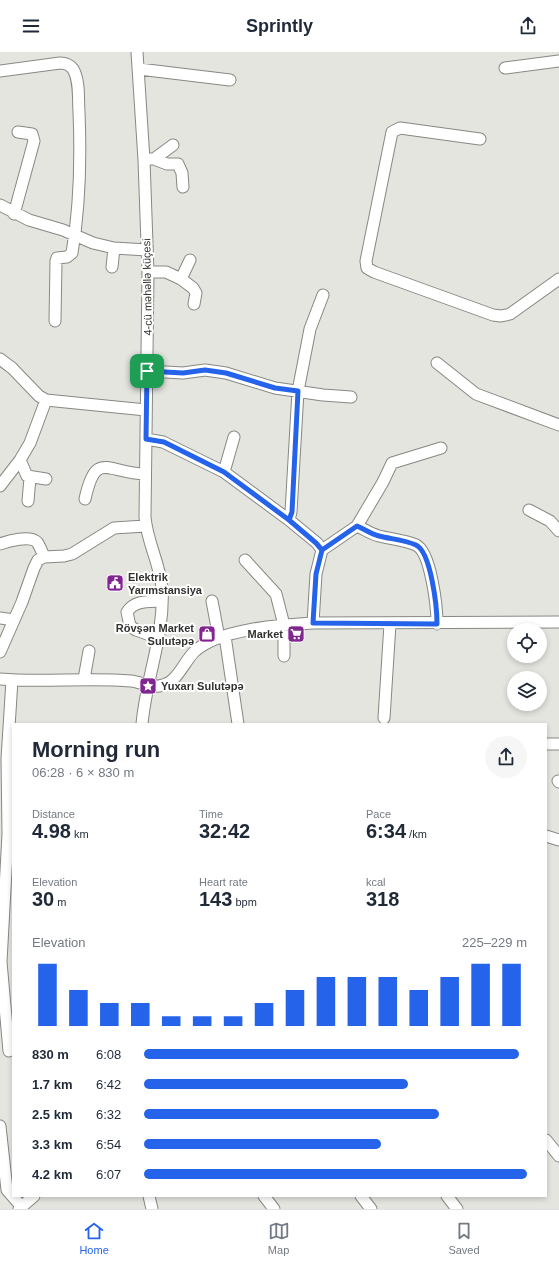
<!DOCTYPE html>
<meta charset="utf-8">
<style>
body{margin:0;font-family:Arial,sans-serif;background:#f6f6f7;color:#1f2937;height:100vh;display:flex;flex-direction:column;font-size:15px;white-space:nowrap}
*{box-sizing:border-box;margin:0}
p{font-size:13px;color:#747a83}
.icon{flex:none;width:22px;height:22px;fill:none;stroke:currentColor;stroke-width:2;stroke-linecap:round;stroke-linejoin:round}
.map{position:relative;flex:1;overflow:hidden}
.panel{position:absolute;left:12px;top:671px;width:535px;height:474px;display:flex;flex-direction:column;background:#fff;border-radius:0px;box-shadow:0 2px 6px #0003}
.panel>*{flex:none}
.tools{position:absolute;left:507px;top:571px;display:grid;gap:8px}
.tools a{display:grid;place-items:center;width:40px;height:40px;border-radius:50%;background:#fff;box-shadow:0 2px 6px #0003;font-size:20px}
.pin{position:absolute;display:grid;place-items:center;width:34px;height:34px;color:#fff;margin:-17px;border-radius:8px;box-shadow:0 2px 6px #0006}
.round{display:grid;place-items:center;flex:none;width:42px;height:42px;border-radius:21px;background:#f6f6f7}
.head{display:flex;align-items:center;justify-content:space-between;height:68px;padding:0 20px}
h1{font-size:22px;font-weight:600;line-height:30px}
.stats{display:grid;grid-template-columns:repeat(3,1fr);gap:6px;height:68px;padding:4px 20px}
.stats div{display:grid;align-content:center}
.stats b{font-size:20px;font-weight:600}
.stats small{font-size:11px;font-weight:400}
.stats p{font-size:11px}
.chart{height:112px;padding:8px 20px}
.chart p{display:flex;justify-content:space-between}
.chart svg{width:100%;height:72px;margin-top:4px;stroke:#2563eb;stroke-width:6}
ul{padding:0 20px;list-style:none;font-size:13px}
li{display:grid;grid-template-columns:64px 48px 1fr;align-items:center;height:30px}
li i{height:10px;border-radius:5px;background:#2563eb}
header{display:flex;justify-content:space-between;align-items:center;height:52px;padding:0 20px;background:#fff;font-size:18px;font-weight:600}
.menu{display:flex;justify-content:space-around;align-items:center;height:56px;border-top:1px solid #e0e1e3;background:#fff;font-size:11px;color:#747a83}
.menu a{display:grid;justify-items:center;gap:2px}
.menu .on{color:#2563eb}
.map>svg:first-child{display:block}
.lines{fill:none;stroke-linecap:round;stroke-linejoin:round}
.minor-casing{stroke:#888883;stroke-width:13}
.minor{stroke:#fff;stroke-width:11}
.route-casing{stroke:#fff;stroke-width:8}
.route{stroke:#2563eb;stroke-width:5}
.labels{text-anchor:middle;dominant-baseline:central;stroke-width:4;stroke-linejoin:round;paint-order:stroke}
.street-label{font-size:11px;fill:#313230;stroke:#fff}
.poi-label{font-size:11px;font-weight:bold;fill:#313230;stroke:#fff;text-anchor:start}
</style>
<header><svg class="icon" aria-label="menu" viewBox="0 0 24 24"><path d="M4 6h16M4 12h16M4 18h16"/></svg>Sprintly<svg class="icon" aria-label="share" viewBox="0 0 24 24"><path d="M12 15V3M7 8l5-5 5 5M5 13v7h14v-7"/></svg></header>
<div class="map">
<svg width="559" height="1157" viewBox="0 0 559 1157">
<rect width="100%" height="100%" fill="#e4e5df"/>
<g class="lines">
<!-- minor casing -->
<g class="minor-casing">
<path id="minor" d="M137,0L144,108L148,220L145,465C147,490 160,512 162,536C165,582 146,626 142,672
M505,16L559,9
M139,17L230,28
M0,19L60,11C65,11 70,13 73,17C80,29 78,47 79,60C81,108 80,154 72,201L67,205L57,206L56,209L55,269
M480,87L400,76L392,80L366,209L367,216L374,220L493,263L501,264L510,262L559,227
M149,107H154L173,93
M154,107L167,112H178L182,121L183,135
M0,153L29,168L63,178L93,191L114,196L147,198
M14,162L34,89L32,82L18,80
M112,215L114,196
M148,220H166L181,227L193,236L196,241L194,252
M181,227L190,208
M0,307L12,316L39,344L46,348L146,358
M437,311L476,342L559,373
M147,319L183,321L205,318L226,321L275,336L323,343L351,345
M146,387L163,390L224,420L289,468L317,491L322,498L316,522L313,571
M20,408L27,424L46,427
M224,420L234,385
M0,434L20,408L30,391L46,348
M85,447C96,397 107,421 145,422
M28,449L30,426
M529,458L550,469L559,479
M289,468L291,460L298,339L310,277L323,243
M357,474C364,477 371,482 379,484C391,487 405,488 416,493C431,500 437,555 437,572
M0,492C8,489 30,483 37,490C40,494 42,500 44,505
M322,498L357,474L383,430L392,411L441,396
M245,508L276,542L284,573V604
M212,549L219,586
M0,566L14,568
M225,584L238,672
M158,586L136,578L130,574L127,560C135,548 148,550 162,549
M0,600L22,550L34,516L38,508L44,505L64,504L72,502L114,476L145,474
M0,627C43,631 87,625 131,629C142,630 151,637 163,633C177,630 184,610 194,600C218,577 280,573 313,571L559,570
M84,627L89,599
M384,666L390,572
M546,692H559
M558,729L559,730
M546,784L559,788
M9,999L1,910L8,782L7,707L12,628
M0,1074L7,1138L21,1154
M546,1088L559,1104
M149,1144L152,1157
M264,1144L274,1157
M361,1144L371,1157
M447,1144L457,1157
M19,1157L34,1144"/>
</g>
<!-- minor -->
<use href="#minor" class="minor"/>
</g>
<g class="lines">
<!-- route casing -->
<g class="route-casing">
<path id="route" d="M147,319L146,387L164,390L224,420L289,468L316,491L322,498L316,522L313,571L437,572C437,555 431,500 416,493C405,488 391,487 379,484C371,482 364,477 357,474L322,498L316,491L289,468L292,460L298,339L275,336L226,321L205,318L183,321L147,319"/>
</g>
<!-- route -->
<use href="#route" class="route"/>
</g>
<!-- icons -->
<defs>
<g id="civic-square" transform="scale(0.9)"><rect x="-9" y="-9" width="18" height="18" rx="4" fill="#812591" stroke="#fff"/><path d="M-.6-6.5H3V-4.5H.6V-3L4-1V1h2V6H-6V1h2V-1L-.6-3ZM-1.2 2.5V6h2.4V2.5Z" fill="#fff"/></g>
<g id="shop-square" transform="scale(0.9)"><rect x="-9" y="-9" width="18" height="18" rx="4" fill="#812591" stroke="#fff"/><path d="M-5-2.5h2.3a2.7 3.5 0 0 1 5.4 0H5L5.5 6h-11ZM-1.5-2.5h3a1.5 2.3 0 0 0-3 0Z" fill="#fff"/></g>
<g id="supermarket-square" transform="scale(0.9)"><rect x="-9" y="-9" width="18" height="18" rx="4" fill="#812591" stroke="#fff"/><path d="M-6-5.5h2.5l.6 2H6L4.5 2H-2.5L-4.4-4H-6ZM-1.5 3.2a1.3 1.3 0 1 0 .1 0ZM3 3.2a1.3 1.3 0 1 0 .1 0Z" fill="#fff"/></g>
<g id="sight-square" transform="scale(0.9)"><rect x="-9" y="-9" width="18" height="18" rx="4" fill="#812591" stroke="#fff"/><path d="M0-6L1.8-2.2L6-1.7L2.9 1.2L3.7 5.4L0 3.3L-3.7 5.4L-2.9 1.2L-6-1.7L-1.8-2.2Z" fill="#fff"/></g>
</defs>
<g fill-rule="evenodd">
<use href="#civic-square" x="115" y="531"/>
<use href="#shop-square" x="207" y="582"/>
<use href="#supermarket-square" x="296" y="582"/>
<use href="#sight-square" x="148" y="634"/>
</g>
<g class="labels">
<!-- street labels -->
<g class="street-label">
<text transform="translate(147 235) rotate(-91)">4-cü məhəllə küçesi</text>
</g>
<!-- poi labels -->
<g class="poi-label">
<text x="128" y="525">Elektrik<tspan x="128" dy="13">Yarımstansiya</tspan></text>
<text x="194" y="576" text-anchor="end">Rövşən Market<tspan x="194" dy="13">Sulutəpə</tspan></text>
<text x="283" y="582" text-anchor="end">Market</text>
<text x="161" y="634">Yuxarı Sulutəpə</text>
</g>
</g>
</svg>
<div class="tools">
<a><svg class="icon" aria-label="locate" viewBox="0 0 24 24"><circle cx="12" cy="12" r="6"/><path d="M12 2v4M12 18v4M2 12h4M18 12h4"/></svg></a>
<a><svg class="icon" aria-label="layers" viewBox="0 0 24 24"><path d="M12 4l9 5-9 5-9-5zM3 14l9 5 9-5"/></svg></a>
</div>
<div class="pin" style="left:147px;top:319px;background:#1e9e55"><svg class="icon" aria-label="arrive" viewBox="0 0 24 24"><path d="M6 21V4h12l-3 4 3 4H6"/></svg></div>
<section class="panel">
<div class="head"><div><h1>Morning run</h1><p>06:28 · 6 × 830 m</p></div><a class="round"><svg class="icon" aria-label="share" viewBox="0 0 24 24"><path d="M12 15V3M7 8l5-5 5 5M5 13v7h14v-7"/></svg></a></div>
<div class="stats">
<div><p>Distance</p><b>4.98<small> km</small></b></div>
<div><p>Time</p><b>32:42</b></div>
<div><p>Pace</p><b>6:34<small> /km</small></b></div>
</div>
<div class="stats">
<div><p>Elevation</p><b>30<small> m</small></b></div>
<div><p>Heart rate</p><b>143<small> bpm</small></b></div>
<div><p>kcal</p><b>318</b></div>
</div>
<div class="chart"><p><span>Elevation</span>225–229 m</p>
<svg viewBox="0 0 160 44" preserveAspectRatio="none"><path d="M5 44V6M15 44V22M25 44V30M35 44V30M45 44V38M55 44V38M65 44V38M75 44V30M85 44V22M95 44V14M105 44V14M115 44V14M125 44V22M135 44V14M145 44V6M155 44V6"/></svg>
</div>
<ul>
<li><b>830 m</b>6:08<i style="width:98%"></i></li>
<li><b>1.7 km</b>6:42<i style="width:69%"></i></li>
<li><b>2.5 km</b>6:32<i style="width:77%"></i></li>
<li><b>3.3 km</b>6:54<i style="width:62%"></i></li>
<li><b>4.2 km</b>6:07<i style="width:100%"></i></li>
</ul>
</section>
</div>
<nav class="menu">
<a class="on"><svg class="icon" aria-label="home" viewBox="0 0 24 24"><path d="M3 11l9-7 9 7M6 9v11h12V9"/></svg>Home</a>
<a><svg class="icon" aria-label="map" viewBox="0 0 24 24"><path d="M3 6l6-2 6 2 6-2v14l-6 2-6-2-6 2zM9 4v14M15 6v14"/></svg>Map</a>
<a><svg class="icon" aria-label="saved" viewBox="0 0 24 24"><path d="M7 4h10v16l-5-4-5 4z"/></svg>Saved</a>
</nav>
